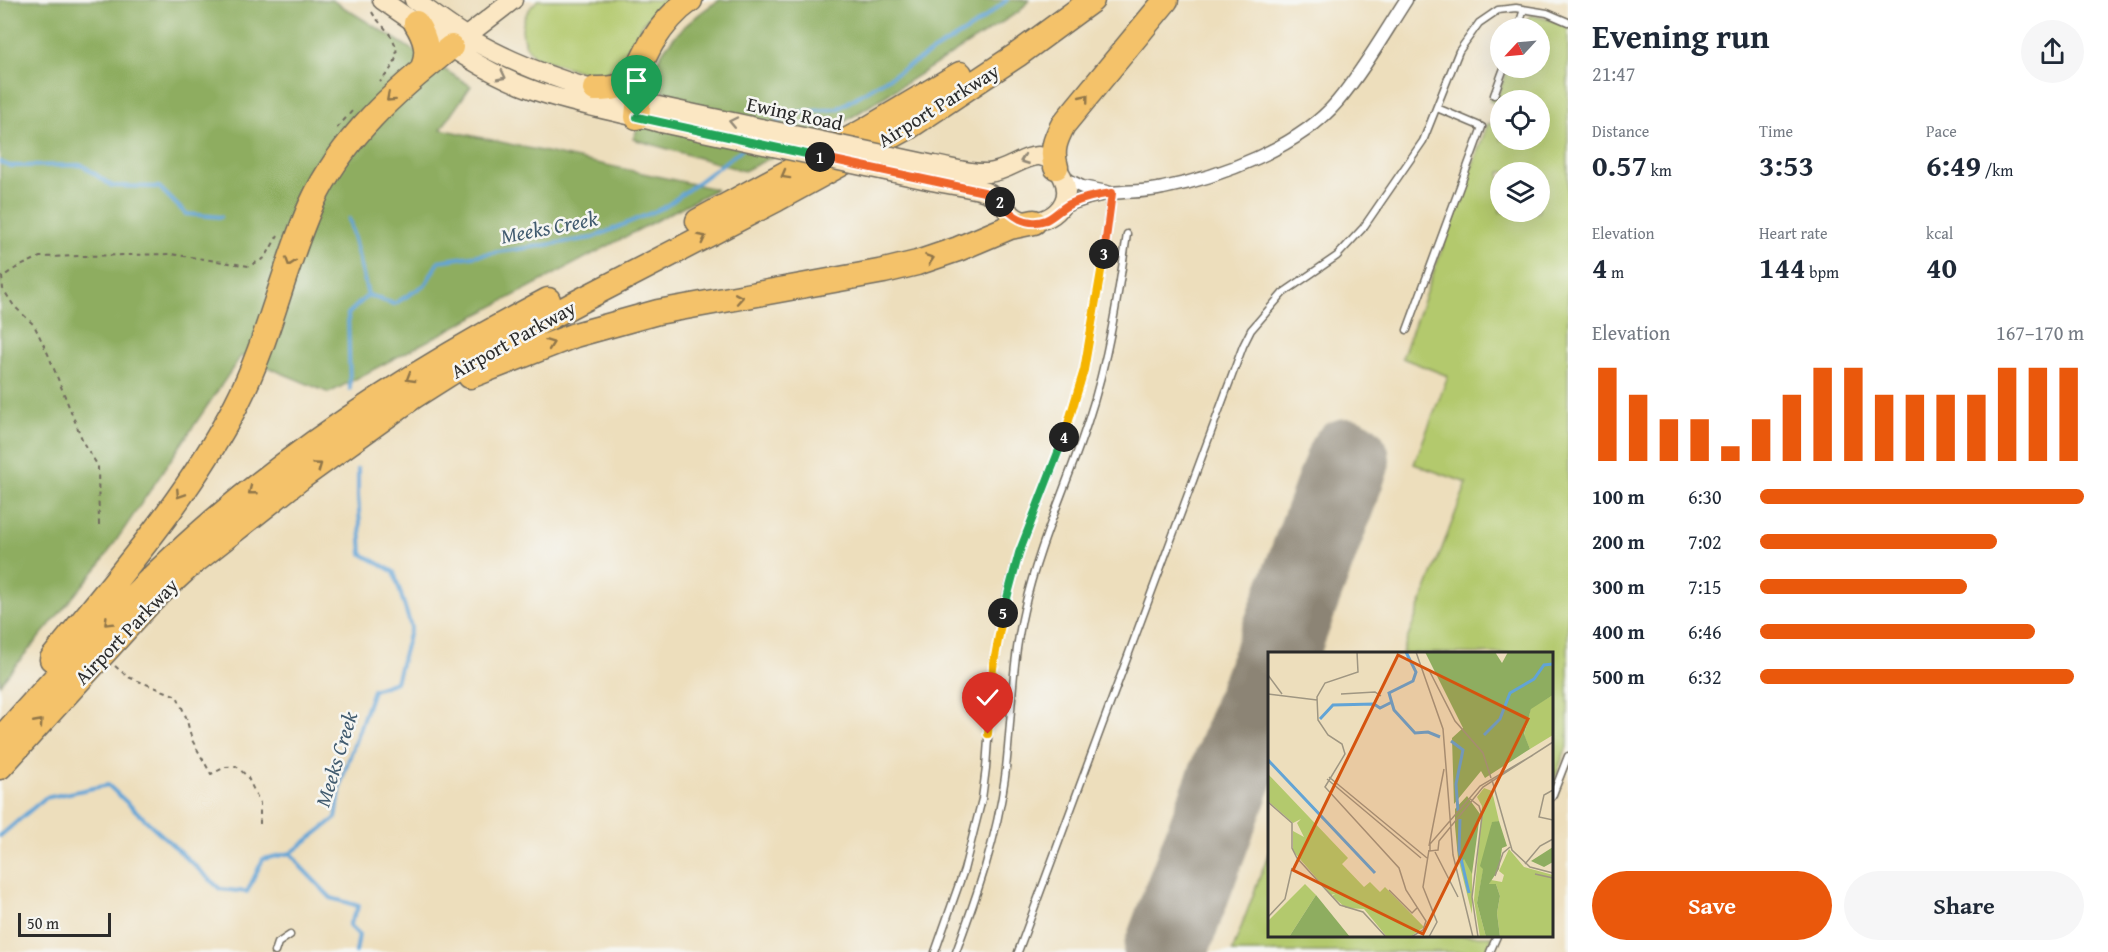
<!DOCTYPE html>
<meta charset="utf-8">
<style>
body{margin:0;font-family:"Gentium Book Plus",serif;background:#f6f6f7;color:#1f2937;height:100vh;display:flex;flex-direction:column;font-size:22px;white-space:nowrap}
*{box-sizing:border-box;margin:0}
p{font-size:20px;color:#747a83}
.icon{flex:none;width:33px;height:33px;fill:none;stroke:currentColor;stroke-width:2;stroke-linecap:round;stroke-linejoin:round}
.map{position:relative;flex:1;overflow:hidden}
.side{display:flex;flex-direction:column;background:#fff;width:540px}
.side>*{flex:none}
.needle{width:39px;rotate:244deg}
.controls{position:absolute;left:1490px;top:18px;display:grid;gap:12px}
.controls a{display:grid;place-items:center;width:60px;height:60px;border-radius:50%;background:#fff;box-shadow:0 6px 24px #0002;font-size:30px}
.scale{position:absolute;left:18px;bottom:15px;width:93px;box-sizing:border-box;padding-left:6px;border:3px solid #2b2b2b;border-top:0;font-size:16px;line-height:21px;white-space:nowrap;color:#2b2b2b;-webkit-text-stroke:4px #f6f6f2;paint-order:stroke}
.pin{position:absolute;display:grid;place-items:center;width:51px;height:51px;color:#fff;margin:-62px -26px;border-radius:50% 50% 50% 0;rotate:-45deg;box-shadow:0 0 6px #0007}
.pin .icon{rotate:45deg}
.km{position:absolute;width:30px;height:30px;margin:-15px;border-radius:50%;background:#222;color:#fff;font-size:16px;line-height:30px;text-align:center}
.round{display:grid;place-items:center;flex:none;width:63px;height:63px;border-radius:32px;background:#f6f6f7}
.overview{display:flex;align-items:center;justify-content:space-between;height:102px;padding:0 24px}
h1{font-size:33px;font-weight:600;line-height:45px}
.stats{display:grid;grid-template-columns:repeat(3,1fr);gap:9px;height:102px;padding:6px 24px}
.stats div{display:grid;align-content:center}
.stats b{font-size:30px;font-weight:600}
.stats small{font-size:16px;font-weight:400}
.stats p{font-size:16px}
.chart{height:168px;padding:12px 24px}
.chart p{display:flex;justify-content:space-between}
.chart svg{width:100%;height:108px;margin-top:6px;stroke:#ea580c;stroke-width:6}
.action{display:flex;gap:12px;margin-top:auto;padding:12px 24px}
.action a{flex:1;height:69px;border-radius:36px;background:#ea580c;color:#fff;font-size:24px;font-weight:600;line-height:69px;text-align:center}
.action a+a{background:#f6f6f7;color:#1f2937}
ul{padding:0 24px;list-style:none;font-size:20px}
li{display:grid;grid-template-columns:96px 72px 1fr;align-items:center;height:45px}
li i{height:15px;border-radius:8px;background:#ea580c}
main{display:flex;flex:1;min-height:0}
.map>svg:first-child{display:block}
.green{fill:#b3c96d;stroke:#6f7a4c;stroke-width:1.5;fill-rule:evenodd}
.forest{fill:#8ead60;stroke:#5c6c46;stroke-width:1.5}
.lines{fill:none;stroke-linecap:round;stroke-linejoin:round}
.stream{stroke:#62a4d6;stroke-width:4}
.runway{stroke:#8c8474;stroke-width:84}
.lane-casing{stroke:#6f6a5e;stroke-width:9}
.street-casing{stroke:#6f6a5e;stroke-width:15}
.secondary-casing{stroke:#6f6a5e;stroke-width:21}
.highway-casing{stroke:#6f6a5e;stroke-width:27}
.path{stroke:#6f6a5e;stroke-width:2;stroke-dasharray:4.5 4.5;stroke-linecap:butt}
.lane{stroke:#fff;stroke-width:6}
.street{stroke:#fff;stroke-width:12}
.secondary{stroke:#fbe7c3;stroke-width:18}
.highway{stroke:#f4c26a;stroke-width:24}
.secondary-bridge-casing{stroke:#6f6a5e;stroke-width:21;stroke-linecap:butt}
.secondary-bridge{stroke:#fbe7c3;stroke-width:18}
.oneway{stroke:#938977}
.oneway2{stroke:#90764a}
.split-1-casing{stroke:#fff;stroke-width:12}
.split-2-casing{stroke:#fff;stroke-width:12}
.split-3-casing{stroke:#fff;stroke-width:12}
.split-4-casing{stroke:#fff;stroke-width:12}
.split-5-casing{stroke:#fff;stroke-width:12}
.split-6-casing{stroke:#fff;stroke-width:12}
.split-1{stroke:#22a559;stroke-width:8}
.split-2{stroke:#f0652b;stroke-width:8}
.split-3{stroke:#f0652b;stroke-width:8}
.split-4{stroke:#f5b400;stroke-width:8}
.split-5{stroke:#22a559;stroke-width:8}
.split-6{stroke:#f5b400;stroke-width:8}
.labels{text-anchor:middle;dominant-baseline:central;stroke-width:5;stroke-linejoin:round;paint-order:stroke}
.street-label{font-size:20px;fill:#2b2b2b;stroke:#f6f6f2}
.water-label{font-size:21px;font-style:italic;fill:#415b6f;stroke:#f6f6f2}
.inset-river{fill:none;stroke:#62a4d6;stroke-width:3}
.inset-road{fill:none;stroke:#9f9682;stroke-width:1.5}
.view{fill:#d5540f;fill-opacity:0.15;stroke:#d5540f;stroke-width:3}
.inset-edge{fill:none;stroke:#2b2b2b;stroke-width:3}
</style>
<main>
<div class="map">
<svg width="1568" height="952" viewBox="0 0 1568 952">
<rect width="100%" height="100%" fill="#f6f6f2"/>
<filter id="ink" filterUnits="userSpaceOnUse"><feTurbulence type="fractalNoise" baseFrequency=".0167" numOctaves="2"/><feDisplacementMap in="SourceGraphic" scale="12" xChannelSelector="R" yChannelSelector="G"/><feConvolveMatrix kernelMatrix="1 2 1 2 8 2 1 2 1" color-interpolation-filters="sRGB"/></filter>
<filter id="wash" filterUnits="userSpaceOnUse"><feTurbulence type="fractalNoise" baseFrequency=".008" numOctaves="4" result="noise"/><feDisplacementMap in="SourceGraphic" scale="24" xChannelSelector="R" yChannelSelector="G"/><feGaussianBlur stdDeviation="1.35" result="paint"/><feColorMatrix in="noise" values="0 0 0 0 0 0 0 0 0 0 0 0 0 0 0 0 0 1.4 0 .05"/><feComposite in="paint" operator="in"/></filter>
<g filter="url(#wash)">
<rect width="100%" height="100%" fill="#eddebc"/>
<!-- green -->
<path class="green" d="M538,0H668L644,22L619,64L607,73L595,76L535,57C516,39 519,16 538,0Z
M1530,15L1560,22L1568,27V744L1552,785V654L1402,653L1467,483L1414,464L1448,376L1402,358L1488,123L1495,126L1500,112V140H1539V100H1500V105L1489,101L1491,96L1497,98L1508,68H1539V28H1522ZM1500,172H1539V212H1500Z
M1269,852L1270,936H1493L1486,952H1232Z"/>
<!-- forest -->
<path class="forest" d="M0,0H332L471,86L441,129L716,189L329,393L241,356L99,566L0,684Z
M720,0H1029L1020,11L844,122L744,171L633,139L638,127L662,128L668,93L654,87C645,56 695,14 720,0Z"/>
<g class="lines">
<!-- stream -->
<path class="stream" d="M775,125L791,113L837,109L973,27L1007,0
M0,162L10,166L82,165L112,186L159,187L186,214L221,217
M349,219L368,295
M350,389L348,314L368,295L394,304L425,285L439,261L592,238L665,207L745,147
M0,836L45,798L108,785L220,889L247,892L263,859L291,853L336,818L342,779L373,690L396,682L411,627L394,572L362,554L358,496V469
M291,853L301,867L331,898L359,906L349,925L359,935L356,952"/>
<!-- runway -->
<path class="runway" d="M1276,654L1348,460
M1165,952L1270,671"/>
</g>
</g>
<g filter="url(#ink)">
<g class="lines">
<!-- lane casing -->
<g class="lane-casing">
<path id="lane" d="M1518,28L1524,9
M1494,95L1504,68
M1407,330L1482,127L1437,108
M1552,797L1568,756
M275,952L278,943L290,935
M935,952L964,870L982,799L986,768L993,668L1006,597L1019,553L1063,441L1084,370L1104,257L1111,193
M956,952C977,895 997,838 1005,777C1012,721 1011,666 1024,610C1039,543 1067,486 1088,421C1108,361 1118,297 1127,234
M1018,952L1243,346L1251,330L1283,293L1337,256L1363,228L1423,141L1459,51L1479,23L1498,10L1516,8L1547,13L1568,22
M1490,952L1497,936"/>
</g>
<!-- street casing -->
<g class="street-casing">
<path id="street" d="M1064,178L1082,187L1107,192
M1061,208C1078,200 1095,195 1113,193C1130,191 1147,192 1163,188C1220,177 1299,147 1337,102C1363,71 1384,34 1406,0"/>
</g>
<!-- secondary casing -->
<g class="secondary-casing">
<path id="secondary" d="M382,0C430,33 480,72 536,91C577,105 619,112 661,123
M414,0C431,12 449,26 467,37C528,73 598,93 667,108
M460,41L513,0
M932,181C949,185 969,186 986,192C1001,198 1006,215 1021,220C1047,228 1077,204 1062,176C1040,134 1018,171 988,173C971,174 952,168 934,165"/>
</g>
<!-- highway casing -->
<g class="highway-casing">
<path id="highway" d="M416,23C426,39 430,53 422,70
M595,89C637,90 634,73 652,42C662,26 674,11 690,0
M637,117L642,65
M1056,167C1051,151 1055,140 1063,125L1166,0
M698,221L864,131L960,74
M470,376L575,335L658,312L884,271L917,263L958,249L1010,227L1034,222
M52,659C117,578 188,498 236,405C269,341 282,271 311,205C341,139 395,91 451,47
M0,740C68,663 137,587 215,520C317,433 430,362 548,300
M0,767L150,602L189,566L303,476L414,396L474,358L576,303L777,199L907,128L1017,55L1092,0"/>
</g>
<!-- path -->
<path class="path" d="M372,12C376,20 385,27 390,35C404,55 393,67 380,82
M337,128L353,110
M99,525L98,466L84,444L48,354L34,325L14,306L3,289L2,277L16,268L40,257L171,254L249,266L265,258L278,235
M115,666L128,677L177,696L186,717L192,740L211,774L226,767L236,766L247,776L260,803V828"/>
<!-- lane -->
<use href="#lane" class="lane"/>
<!-- street -->
<use href="#street" class="street"/>
<!-- secondary -->
<use href="#secondary" class="secondary"/>
<!-- highway -->
<use href="#highway" class="highway"/>
<!-- secondary-bridge casing -->
<g class="secondary-bridge-casing">
<path id="secondary-bridge" d="M667,108L934,165
M661,123L932,181"/>
</g>
<!-- secondary-bridge -->
<use href="#secondary-bridge" class="secondary-bridge"/>
</g>
<!-- one-way arrows -->
<defs><path id="oneway-chevron" d="M-2-3.5L2.5 0L-2 3.5" fill="none" stroke-width="1.6" stroke-linecap="round" stroke-linejoin="round" transform="scale(1.5)"/></defs>
<g class="oneway">
<use href="#oneway-chevron" transform="translate(502 76) rotate(27)"/>
<use href="#oneway-chevron" transform="translate(733 122) rotate(-168)"/>
<use href="#oneway-chevron" transform="translate(1024 160) rotate(160)"/>
</g>
<g class="oneway2">
<use href="#oneway-chevron" transform="translate(390 98) rotate(138)"/>
<use href="#oneway-chevron" transform="translate(1085 98) rotate(-51)"/>
<use href="#oneway-chevron" transform="translate(785 175) rotate(151)"/>
<use href="#oneway-chevron" transform="translate(702 238) rotate(-27)"/>
<use href="#oneway-chevron" transform="translate(930 259) rotate(-19)"/>
<use href="#oneway-chevron" transform="translate(290 262) rotate(108)"/>
<use href="#oneway-chevron" transform="translate(739 298) rotate(-10)"/>
<use href="#oneway-chevron" transform="translate(550 344) rotate(-20)"/>
<use href="#oneway-chevron" transform="translate(410 378) rotate(149)"/>
<use href="#oneway-chevron" transform="translate(318 466) rotate(-36)"/>
<use href="#oneway-chevron" transform="translate(252 491) rotate(142)"/>
<use href="#oneway-chevron" transform="translate(180 494) rotate(123)"/>
<use href="#oneway-chevron" transform="translate(108 622) rotate(135)"/>
<use href="#oneway-chevron" transform="translate(39 723) rotate(-48)"/>
</g>
</g>
<g class="lines" filter="url(#ink)">
<!-- split-1 casing -->
<g class="split-1-casing">
<path id="split-1" d="M637,117L820,157"/>
</g>
<!-- split-2 casing -->
<g class="split-2-casing">
<path id="split-2" d="M820,157L984,192L1000,202"/>
</g>
<!-- split-3 casing -->
<g class="split-3-casing">
<path id="split-3" d="M1000,202C1012,216 1026,227 1046,220C1055,216 1061,208 1070,204C1083,198 1097,195 1112,193L1104,254"/>
</g>
<!-- split-4 casing -->
<g class="split-4-casing">
<path id="split-4" d="M1064,437L1084,370L1104,254"/>
</g>
<!-- split-5 casing -->
<g class="split-5-casing">
<path id="split-5" d="M1003,613L1019,553L1064,437"/>
</g>
<!-- split-6 casing -->
<g class="split-6-casing">
<path id="split-6" d="M988,734L993,668L1003,613"/>
</g>
<!-- split-1 -->
<use href="#split-1" class="split-1"/>
<!-- split-2 -->
<use href="#split-2" class="split-2"/>
<!-- split-3 -->
<use href="#split-3" class="split-3"/>
<!-- split-4 -->
<use href="#split-4" class="split-4"/>
<!-- split-5 -->
<use href="#split-5" class="split-5"/>
<!-- split-6 -->
<use href="#split-6" class="split-6"/>
</g>
<g class="labels">
<!-- street labels -->
<g class="street-label">
<text transform="translate(938 105) rotate(-32)">Airport Parkway</text>
<text transform="translate(795 113) rotate(12)">Ewing Road</text>
<text transform="translate(513 339) rotate(-29)">Airport Parkway</text>
<text transform="translate(126 631) rotate(-46)">Airport Parkway</text>
</g>
<!-- water labels -->
<g class="water-label">
<text transform="translate(549 227) rotate(-11)">Meeks Creek</text>
<text transform="translate(336 759) rotate(-73)">Meeks Creek</text>
</g>
</g>
<!-- overview -->
<g transform="translate(1268 652)">
<rect width="285" height="285" fill="#eddebc"/>
<path d="M285,43V83L262,97L256,83L263,56ZM0,122L80,206L74,212L96,235L102,230L112,240L117,235L156,275L142,285H119L96,257L78,256L64,244L67,242L63,243L25,199V179L36,185L29,171L33,167L25,171L0,149ZM216,136L224,139L231,169L224,171L209,251L218,285H212L206,248L214,154L209,145ZM241,197L256,215L285,223V285H232L229,261L232,244L228,232H221L223,228L234,230L236,223L231,219ZM190,206L193,211L196,206L204,221V262ZM37,232L48,243L21,285H0V269Z" fill="#b3c96d"/>
<path d="M157,0H227L234,11L240,0H285V43L263,57L256,82L262,97L217,126L213,119L186,152L184,86L195,76ZM199,144L212,162L204,222L196,207L193,212L190,206L187,174V157ZM231,169L239,194L234,196L231,217L221,232H228L232,244L229,261L232,285H218L209,251L215,217L212,214L224,170ZM285,195V210L276,215L263,209ZM48,243L82,285H21Z" fill="#8ead60"/>
<path class="inset-river" d="M138,0L148,20L145,29L121,41L126,58L147,81L160,80L172,85M52,67L65,53L106,52L112,56L124,50M216,83L232,67L242,41L266,27L276,13L285,12M183,89L195,98L188,132L190,159M0,108L107,221M192,167L191,198L201,241"/>
<path class="inset-road" d="M89,0L90,20L57,31L49,45L50,68L60,83L74,92L77,102L57,135L131,216L138,238L158,269L155,278L143,285M148,0L175,77L185,203L205,285M161,18L187,69L215,101L223,126M0,23L14,42M0,42L49,48M73,42L107,40L113,44M265,103L212,134L162,192V199L170,198L171,189L215,135L285,90M61,125L159,206M59,127L153,206M224,128L244,198L262,215L285,221M285,138L276,143L271,165L285,168M201,146L211,154L214,164L204,245L210,285M0,150L24,171V196L29,206L72,253L95,260L118,285M161,194L176,117M167,200L190,245M257,212L272,194L285,187M267,222L285,226M227,224L235,201L242,195M121,238L144,261L149,256M0,265L17,247L24,216M161,285L169,270L155,235L161,198"/>
<path class="view" d="M130,3L260,67L155,282L25,218Z"/>
<rect width="285" height="285" class="inset-edge"/>
</g>
</svg>
<div class="controls">
<a><svg class="needle" viewBox="-14 -14 28 28"><path d="M0-13l5 13h-10z" fill="#e53935"/><path d="M0 13l5-13h-10z" fill="#747a83"/></svg></a>
<a><svg class="icon" aria-label="locate" viewBox="0 0 24 24"><circle cx="12" cy="12" r="6"/><path d="M12 2v4M12 18v4M2 12h4M18 12h4"/></svg></a>
<a><svg class="icon" aria-label="layers" viewBox="0 0 24 24"><path d="M12 4l9 5-9 5-9-5zM3 14l9 5 9-5"/></svg></a>
</div>
<div class="scale">50 m</div>
<div class="pin" style="left:637px;top:117px;background:#1e9e55"><svg class="icon" aria-label="arrive" viewBox="0 0 24 24"><path d="M6 21V4h12l-3 4 3 4H6"/></svg></div>
<div class="pin" style="left:988px;top:734px;background:#d93025"><svg class="icon" aria-label="check" viewBox="0 0 24 24"><path d="M5 12l5 5 9-10"/></svg></div>
<b class="km" style="left:820px;top:157px">1</b>
<b class="km" style="left:1000px;top:202px">2</b>
<b class="km" style="left:1104px;top:254px">3</b>
<b class="km" style="left:1064px;top:437px">4</b>
<b class="km" style="left:1003px;top:613px">5</b>
</div>
<section class="side">
<div class="overview"><div><h1>Evening run</h1><p>21:47</p></div><a class="round"><svg class="icon" aria-label="share" viewBox="0 0 24 24"><path d="M12 15V3M7 8l5-5 5 5M5 13v7h14v-7"/></svg></a></div>
<div class="stats">
<div><p>Distance</p><b>0.57<small> km</small></b></div>
<div><p>Time</p><b>3:53</b></div>
<div><p>Pace</p><b>6:49<small> /km</small></b></div>
</div>
<div class="stats">
<div><p>Elevation</p><b>4<small> m</small></b></div>
<div><p>Heart rate</p><b>144<small> bpm</small></b></div>
<div><p>kcal</p><b>40</b></div>
</div>
<div class="chart"><p><span>Elevation</span>167–170 m</p>
<svg viewBox="0 0 160 44" preserveAspectRatio="none"><path d="M5 44V6M15 44V17M25 44V27M35 44V27M45 44V38M55 44V27M65 44V17M75 44V6M85 44V6M95 44V17M105 44V17M115 44V17M125 44V17M135 44V6M145 44V6M155 44V6"/></svg>
</div>
<ul>
<li><b>100 m</b>6:30<i style="width:100%"></i></li>
<li><b>200 m</b>7:02<i style="width:73%"></i></li>
<li><b>300 m</b>7:15<i style="width:64%"></i></li>
<li><b>400 m</b>6:46<i style="width:85%"></i></li>
<li><b>500 m</b>6:32<i style="width:97%"></i></li>
</ul>
<div class="action"><a>Save</a><a>Share</a></div>
</section>
</main>
